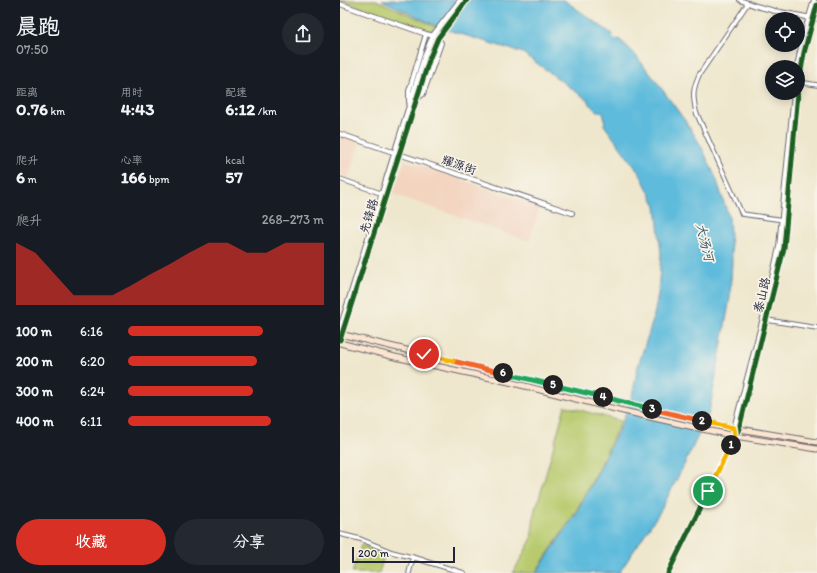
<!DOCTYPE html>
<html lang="zh">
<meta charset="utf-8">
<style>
body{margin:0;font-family:Itim,"LXGW WenKai TC",sans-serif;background:#242831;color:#f1f3f6;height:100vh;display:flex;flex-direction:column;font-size:15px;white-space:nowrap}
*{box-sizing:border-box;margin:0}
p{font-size:13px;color:#9ea1a6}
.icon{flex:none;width:22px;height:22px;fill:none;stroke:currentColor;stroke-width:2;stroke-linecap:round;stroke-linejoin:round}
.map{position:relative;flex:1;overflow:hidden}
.drawer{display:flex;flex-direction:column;background:#171b24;width:340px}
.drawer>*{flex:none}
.controls{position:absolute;left:425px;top:12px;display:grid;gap:8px}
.controls a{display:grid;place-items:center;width:40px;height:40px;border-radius:50%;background:#171b24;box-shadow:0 2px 10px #0003;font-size:20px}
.scale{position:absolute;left:12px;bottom:10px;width:103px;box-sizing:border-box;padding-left:4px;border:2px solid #22223b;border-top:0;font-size:11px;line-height:14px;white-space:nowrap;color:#22223b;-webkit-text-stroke:3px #f7f3e8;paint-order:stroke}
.pin{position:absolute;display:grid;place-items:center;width:34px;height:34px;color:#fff;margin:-17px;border:2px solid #fff;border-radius:50%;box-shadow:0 1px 4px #0007}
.km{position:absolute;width:20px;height:20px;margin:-10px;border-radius:50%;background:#222;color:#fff;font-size:11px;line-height:20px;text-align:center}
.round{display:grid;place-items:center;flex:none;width:42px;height:42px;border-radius:21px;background:#242831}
.overview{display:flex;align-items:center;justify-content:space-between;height:68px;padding:0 16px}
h1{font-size:22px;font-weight:700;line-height:30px}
.metrics{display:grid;grid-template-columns:repeat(3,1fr);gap:6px;height:68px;padding:4px 16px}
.metrics div{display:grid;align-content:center}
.metrics b{font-size:17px;font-weight:700}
.metrics small{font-size:11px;font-weight:400}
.metrics p{font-size:11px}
.chart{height:112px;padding:8px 16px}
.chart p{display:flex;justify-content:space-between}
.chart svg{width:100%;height:72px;margin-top:4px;fill:#d93025;opacity:.7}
.action{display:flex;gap:8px;margin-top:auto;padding:8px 16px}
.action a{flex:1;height:46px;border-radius:24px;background:#d93025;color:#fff;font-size:16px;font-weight:700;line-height:46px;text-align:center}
.action a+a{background:#242831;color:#f1f3f6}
ul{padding:0 16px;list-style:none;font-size:13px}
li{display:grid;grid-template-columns:64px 48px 1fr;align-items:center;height:30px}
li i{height:10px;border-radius:5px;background:#d93025}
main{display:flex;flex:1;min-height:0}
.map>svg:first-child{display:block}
.built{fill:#f3d4bf}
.green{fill:#b8ca6d;stroke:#6d7654}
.water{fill:#5ebbdc;stroke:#406e8c}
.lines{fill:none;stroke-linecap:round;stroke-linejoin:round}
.minor-casing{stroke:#6a676e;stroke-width:5.5}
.tertiary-casing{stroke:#6a676e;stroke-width:6}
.secondary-casing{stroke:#6a676e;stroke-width:7}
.minor{stroke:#fff;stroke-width:3.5}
.tertiary{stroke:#fff;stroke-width:4}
.secondary{stroke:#fce5d0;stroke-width:5}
.cycleway-casing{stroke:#f7f3e8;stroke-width:8}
.cycleway{stroke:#1b5e20;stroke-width:5}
.split-1-casing{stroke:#fff;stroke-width:8}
.split-2-casing{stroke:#fff;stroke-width:8}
.split-3-casing{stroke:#fff;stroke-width:8}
.split-4-casing{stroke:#fff;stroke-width:8}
.split-5-casing{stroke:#fff;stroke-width:8}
.split-6-casing{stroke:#fff;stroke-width:8}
.split-7-casing{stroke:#fff;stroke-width:8}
.split-8-casing{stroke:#fff;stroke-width:8}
.split-1{stroke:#f5b400;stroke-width:5}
.split-2{stroke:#f5b400;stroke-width:5}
.split-3{stroke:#f0652b;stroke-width:5}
.split-4{stroke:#22a559;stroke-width:5}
.split-5{stroke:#22a559;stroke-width:5}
.split-6{stroke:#22a559;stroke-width:5}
.split-7{stroke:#f0652b;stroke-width:5}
.split-8{stroke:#f5b400;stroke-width:5}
.labels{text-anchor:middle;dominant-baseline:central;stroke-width:3.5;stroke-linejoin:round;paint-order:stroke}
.street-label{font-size:12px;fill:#22223b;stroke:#f7f3e8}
.water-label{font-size:13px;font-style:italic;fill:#375873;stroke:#f7f3e8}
</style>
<main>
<section class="drawer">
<div class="overview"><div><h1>晨跑</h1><p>07:50</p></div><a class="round"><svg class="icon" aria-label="share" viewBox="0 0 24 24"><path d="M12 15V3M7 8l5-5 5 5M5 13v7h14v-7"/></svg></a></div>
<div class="metrics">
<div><p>距离</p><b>0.76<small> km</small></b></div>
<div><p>用时</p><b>4:43</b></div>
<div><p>配速</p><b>6:12<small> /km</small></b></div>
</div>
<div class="metrics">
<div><p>爬升</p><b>6<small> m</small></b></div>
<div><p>心率</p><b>166<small> bpm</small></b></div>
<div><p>kcal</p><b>57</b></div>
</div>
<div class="chart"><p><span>爬升</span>268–273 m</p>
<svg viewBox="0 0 160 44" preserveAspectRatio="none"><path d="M0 44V6L10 12L20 25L30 38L40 38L50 38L60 32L70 25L80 19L90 12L100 6L110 6L120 12L130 12L140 6L150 6L160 6V44z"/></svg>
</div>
<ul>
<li><b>100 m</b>6:16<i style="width:69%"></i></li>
<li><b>200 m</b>6:20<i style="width:66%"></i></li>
<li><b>300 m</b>6:24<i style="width:64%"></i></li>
<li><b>400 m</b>6:11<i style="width:73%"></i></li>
</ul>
<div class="action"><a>收藏</a><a>分享</a></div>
</section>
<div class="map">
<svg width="477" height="573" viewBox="0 0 477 573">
<rect width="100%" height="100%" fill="#f7f3e8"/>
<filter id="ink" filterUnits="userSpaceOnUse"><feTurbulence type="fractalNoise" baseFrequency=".025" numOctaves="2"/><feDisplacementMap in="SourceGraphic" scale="8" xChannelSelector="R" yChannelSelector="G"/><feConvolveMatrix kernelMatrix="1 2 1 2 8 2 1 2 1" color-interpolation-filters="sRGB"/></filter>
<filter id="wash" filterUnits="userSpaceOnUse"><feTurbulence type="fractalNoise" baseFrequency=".012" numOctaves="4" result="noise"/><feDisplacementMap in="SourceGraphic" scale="16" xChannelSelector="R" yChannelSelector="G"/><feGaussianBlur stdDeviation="0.9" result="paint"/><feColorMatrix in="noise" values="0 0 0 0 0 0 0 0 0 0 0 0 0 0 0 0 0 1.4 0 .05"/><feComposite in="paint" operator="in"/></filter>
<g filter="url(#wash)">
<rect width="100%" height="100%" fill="#efe7cd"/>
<!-- built -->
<path class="built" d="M0,135L20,142L8,178L0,175Z
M65,160L200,207L189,241L53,194Z"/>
<!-- green -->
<path class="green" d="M0,0H36L95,26L92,32Z
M225,406L281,421L256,474L235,513L195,573H173L191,540L195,508L198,502Z
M21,545L45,553L39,573H12Z"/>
<!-- water -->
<path class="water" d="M42,0H224L272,34V37L275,40L279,39L293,52L316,81L346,122L361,146L376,178L389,218L392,260L390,298L369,413L343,467L321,510L279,573H196L236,514L257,474L282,423L292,396L298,366L313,320L318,295L321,254L316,206L300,174L264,125L265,120L263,113L254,109L246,99L183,53L101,28Z"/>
</g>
<g filter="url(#ink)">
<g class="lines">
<!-- minor casing -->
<g class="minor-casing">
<path id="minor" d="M408,3L359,75C352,91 353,96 356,112L402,214L444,220
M459,82L477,85
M0,179L46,195
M427,320L477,328
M0,534L20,539L52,552L83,560
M81,560L124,573
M69,573L73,557L75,558"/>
</g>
<!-- tertiary casing -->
<g class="tertiary-casing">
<path id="tertiary" d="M400,0L416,6L435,11L477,19
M0,4L86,34L94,36
M457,67L462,41L474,0
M77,99L83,94L101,43L98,38
M69,102V91L86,34
M0,134L232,213
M0,328L85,54L93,35L120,0
M0,340L90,57L98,38L127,0
M394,430V428L423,318L439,247L454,93
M328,573L399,429L444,248L459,82L464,53L477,5"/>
</g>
<!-- secondary casing -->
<g class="secondary-casing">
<path id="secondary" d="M0,334L382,426L477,442
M0,343L55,357L169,382L279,410L367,430L395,436L477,449"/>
</g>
<!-- minor -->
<use href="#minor" class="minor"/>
<!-- tertiary -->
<use href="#tertiary" class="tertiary"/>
<!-- secondary -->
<use href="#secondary" class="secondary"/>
<!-- cycleway casing -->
<g class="cycleway-casing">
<path id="cycleway" d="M0,340L90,57L98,38L127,0
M328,573L399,429L444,248L459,82L464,53L477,5"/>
</g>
<!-- cycleway -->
<use href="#cycleway" class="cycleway"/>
</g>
</g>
<g class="lines" filter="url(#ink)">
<!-- split-1 casing -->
<g class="split-1-casing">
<path id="split-1" d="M368,491L391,445"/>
</g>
<!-- split-2 casing -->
<g class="split-2-casing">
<path id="split-2" d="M362,421L394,428L395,436L391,445"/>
</g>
<!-- split-3 casing -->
<g class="split-3-casing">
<path id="split-3" d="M312,409L362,421"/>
</g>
<!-- split-4 casing -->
<g class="split-4-casing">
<path id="split-4" d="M263,397L312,409"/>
</g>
<!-- split-5 casing -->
<g class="split-5-casing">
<path id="split-5" d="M213,385L263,397"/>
</g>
<!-- split-6 casing -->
<g class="split-6-casing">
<path id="split-6" d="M163,373L213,385"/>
</g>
<!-- split-7 casing -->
<g class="split-7-casing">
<path id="split-7" d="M113,361L163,373"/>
</g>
<!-- split-8 casing -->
<g class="split-8-casing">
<path id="split-8" d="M84,354L113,361"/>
</g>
<!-- split-1 -->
<use href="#split-1" class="split-1"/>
<!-- split-2 -->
<use href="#split-2" class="split-2"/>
<!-- split-3 -->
<use href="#split-3" class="split-3"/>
<!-- split-4 -->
<use href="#split-4" class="split-4"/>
<!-- split-5 -->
<use href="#split-5" class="split-5"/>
<!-- split-6 -->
<use href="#split-6" class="split-6"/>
<!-- split-7 -->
<use href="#split-7" class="split-7"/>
<!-- split-8 -->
<use href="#split-8" class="split-8"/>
</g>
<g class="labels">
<!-- street labels -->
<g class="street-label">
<text transform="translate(119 165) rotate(19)">耀源街</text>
<text transform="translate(29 216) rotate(-73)">先锋路</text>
<text transform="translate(422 295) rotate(-77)">泰山路</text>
</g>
<!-- water labels -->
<g class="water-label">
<text transform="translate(365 242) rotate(76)">大汤河</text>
</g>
</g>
</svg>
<div class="controls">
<a><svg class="icon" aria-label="locate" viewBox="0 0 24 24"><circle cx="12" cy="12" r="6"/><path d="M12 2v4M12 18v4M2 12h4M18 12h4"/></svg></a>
<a><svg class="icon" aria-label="layers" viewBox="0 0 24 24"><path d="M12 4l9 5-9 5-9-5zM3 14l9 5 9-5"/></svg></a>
</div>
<div class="scale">200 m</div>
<div class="pin" style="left:368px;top:491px;background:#1e9e55"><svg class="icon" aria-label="arrive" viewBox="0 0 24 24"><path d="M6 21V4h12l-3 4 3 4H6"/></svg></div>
<div class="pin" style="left:84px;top:354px;background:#d93025"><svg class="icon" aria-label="check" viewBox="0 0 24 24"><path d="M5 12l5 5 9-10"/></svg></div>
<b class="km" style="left:391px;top:445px">1</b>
<b class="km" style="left:362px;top:421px">2</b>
<b class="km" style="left:312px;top:409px">3</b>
<b class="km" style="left:263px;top:397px">4</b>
<b class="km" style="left:213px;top:385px">5</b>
<b class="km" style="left:163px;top:373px">6</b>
</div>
</main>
